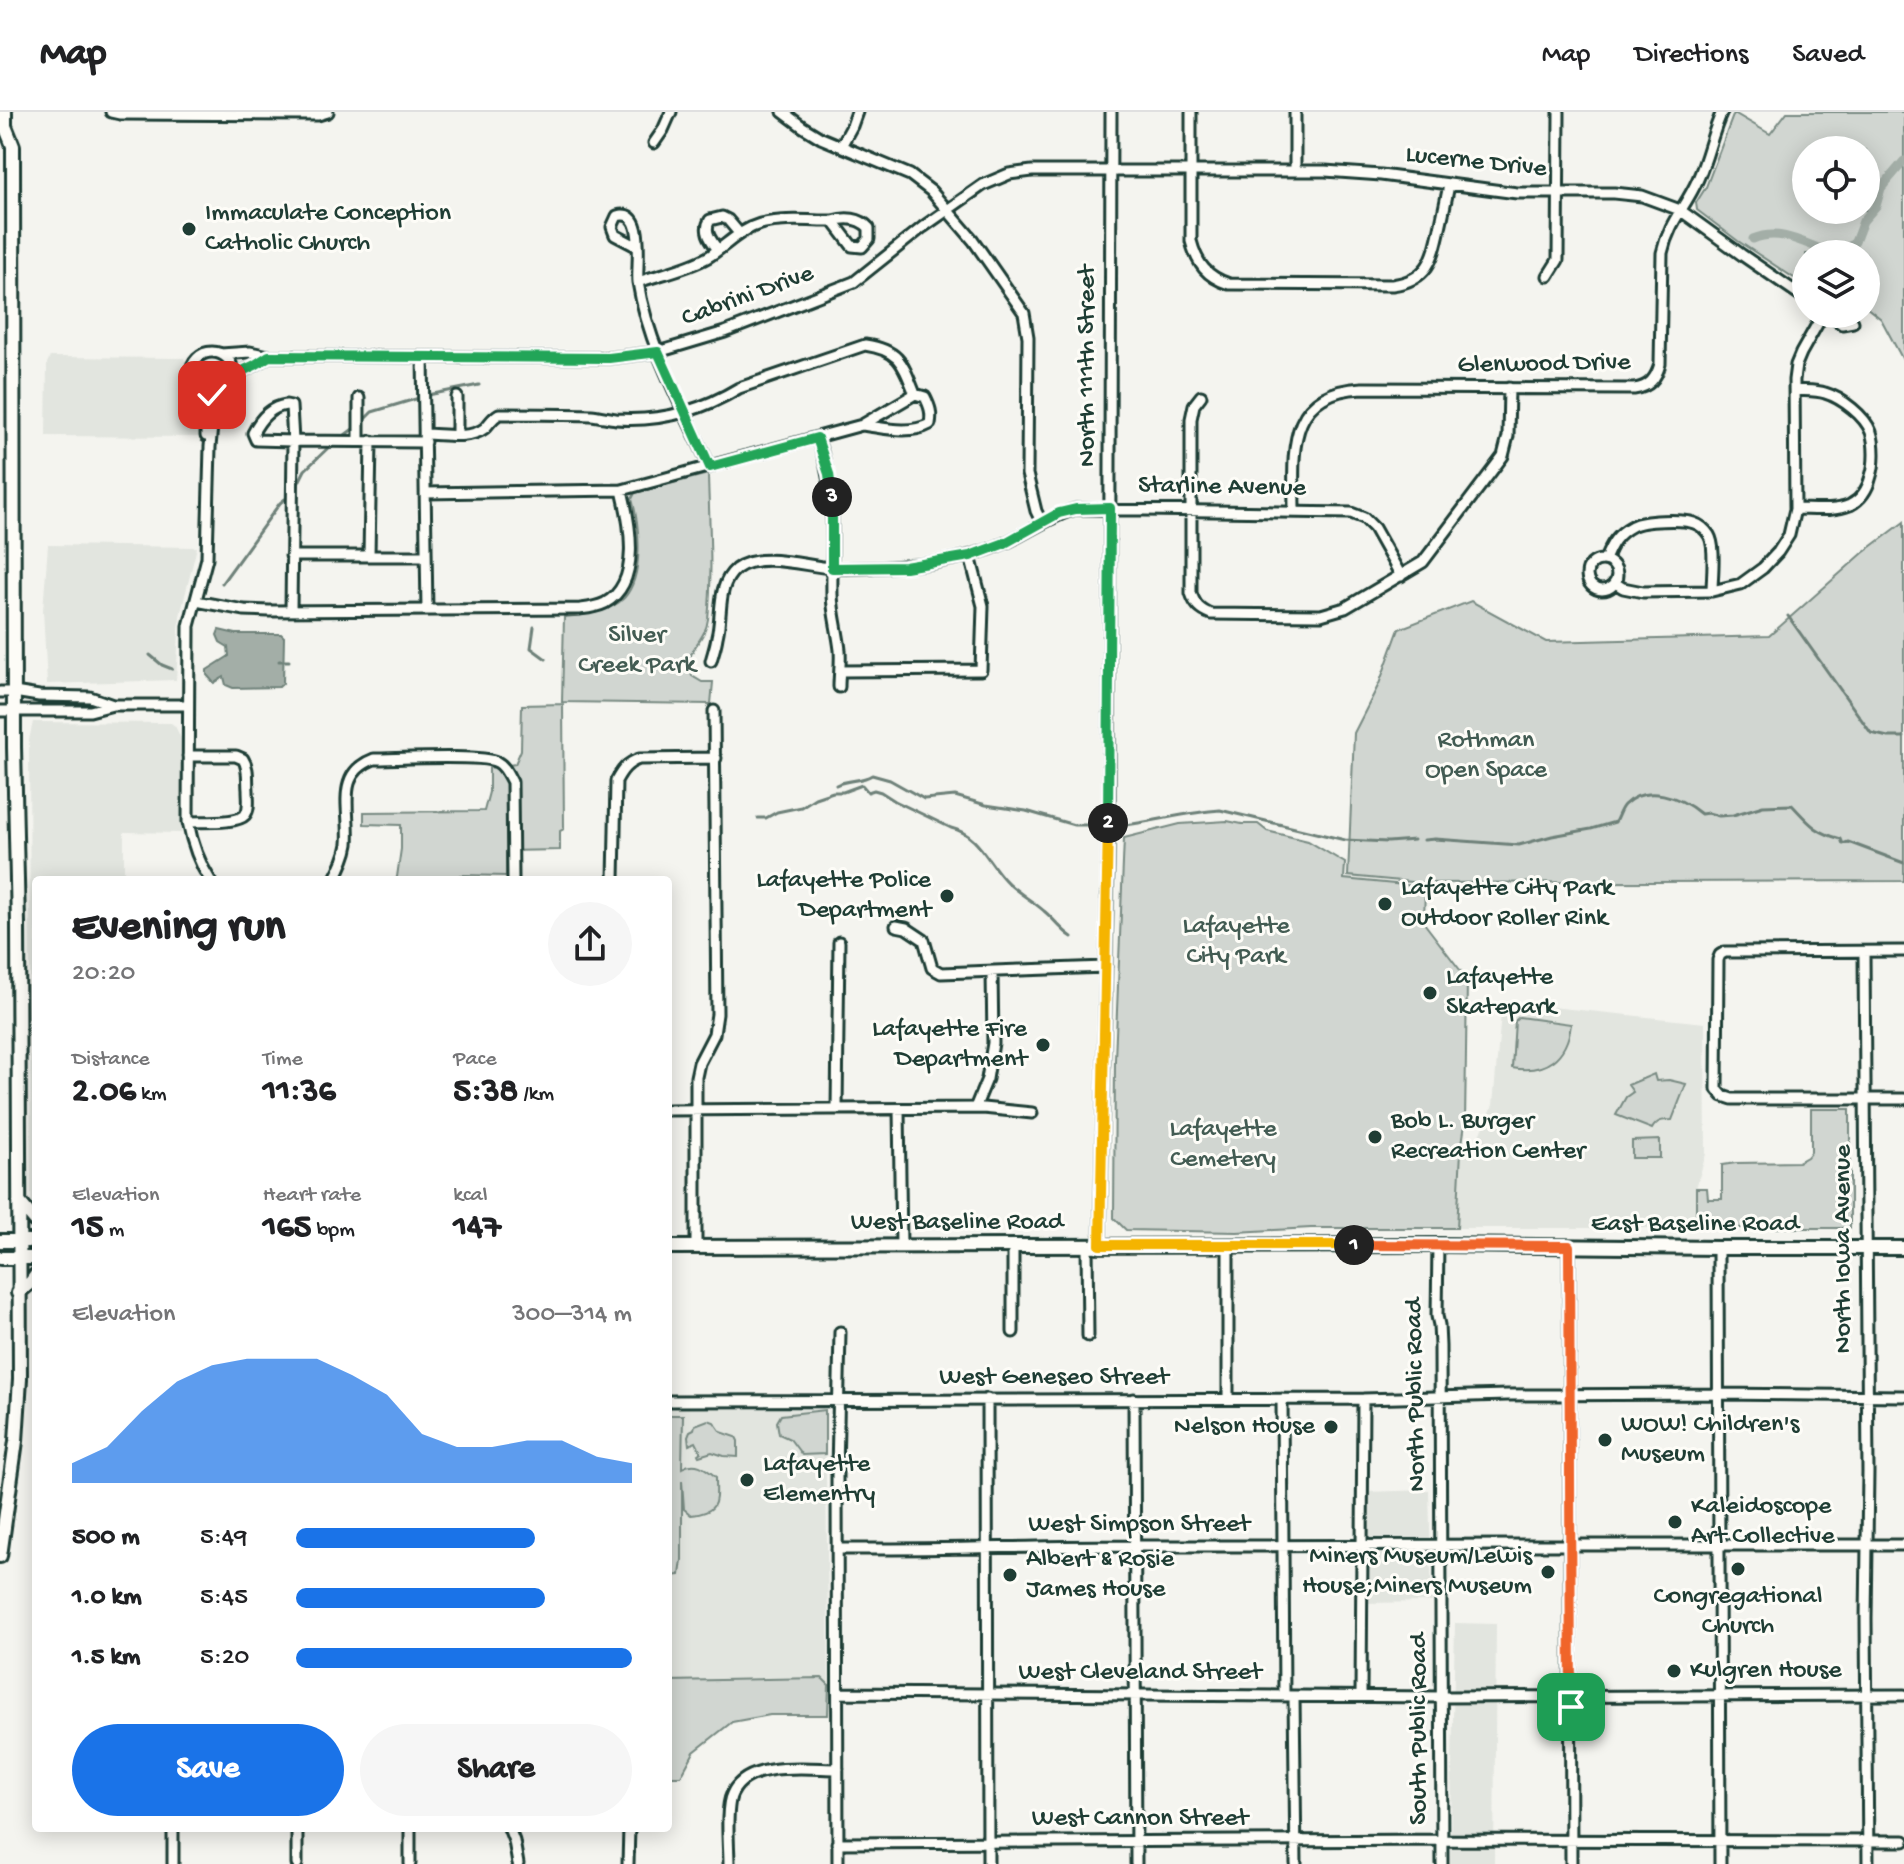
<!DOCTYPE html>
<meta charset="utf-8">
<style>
body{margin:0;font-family:"Gochi Hand",sans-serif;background:#f6f6f6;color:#202124;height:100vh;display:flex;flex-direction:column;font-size:30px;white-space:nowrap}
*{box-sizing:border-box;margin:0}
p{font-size:26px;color:#757577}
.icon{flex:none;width:44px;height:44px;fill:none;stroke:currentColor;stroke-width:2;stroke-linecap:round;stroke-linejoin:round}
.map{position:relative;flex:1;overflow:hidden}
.sheet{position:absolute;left:32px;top:764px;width:640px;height:956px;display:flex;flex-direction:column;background:#fff;border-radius:8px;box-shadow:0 4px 20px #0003}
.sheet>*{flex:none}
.tools{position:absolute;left:1792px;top:24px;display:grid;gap:16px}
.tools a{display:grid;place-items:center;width:88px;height:88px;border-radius:50%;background:#fff;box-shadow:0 4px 20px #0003;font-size:40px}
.pin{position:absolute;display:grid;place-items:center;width:68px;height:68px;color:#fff;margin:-34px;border-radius:16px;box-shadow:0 4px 12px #0006}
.km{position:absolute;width:40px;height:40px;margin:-20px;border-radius:50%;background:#222;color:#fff;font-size:22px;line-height:40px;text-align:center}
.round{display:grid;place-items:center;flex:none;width:84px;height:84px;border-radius:42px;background:#f6f6f6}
.head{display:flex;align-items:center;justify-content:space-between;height:136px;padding:0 40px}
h1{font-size:44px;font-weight:700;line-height:60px}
.figures{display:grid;grid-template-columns:repeat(3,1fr);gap:12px;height:136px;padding:8px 40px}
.figures div{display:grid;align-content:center}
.figures b{font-size:34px;font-weight:700}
.figures small{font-size:22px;font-weight:400}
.figures p{font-size:22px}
.chart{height:224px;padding:16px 40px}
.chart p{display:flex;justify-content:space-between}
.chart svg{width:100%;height:144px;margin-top:8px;fill:#1a73e8;opacity:.7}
.button{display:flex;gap:16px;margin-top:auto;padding:16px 40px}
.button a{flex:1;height:92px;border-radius:48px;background:#1a73e8;color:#fff;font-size:32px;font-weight:700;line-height:92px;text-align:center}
.button a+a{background:#f6f6f6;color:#202124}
ul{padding:0 40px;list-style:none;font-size:26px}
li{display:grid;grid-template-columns:128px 96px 1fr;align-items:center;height:60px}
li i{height:20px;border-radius:10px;background:#1a73e8}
header{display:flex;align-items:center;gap:48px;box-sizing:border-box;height:112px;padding:0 40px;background:#fff;border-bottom:2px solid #e0e0e0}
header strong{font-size:38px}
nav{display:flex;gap:44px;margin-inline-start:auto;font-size:28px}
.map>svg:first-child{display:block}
.built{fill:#e2e5df}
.green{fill:#d1d6d1;stroke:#788a82;stroke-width:2;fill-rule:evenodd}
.water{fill:#a3aea7;stroke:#6e8179;stroke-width:2}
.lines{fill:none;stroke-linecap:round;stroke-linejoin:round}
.stream{stroke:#6e8179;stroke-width:3}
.canal{stroke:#a3aea7;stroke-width:9}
.minor-casing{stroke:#1f3d34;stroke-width:15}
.major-casing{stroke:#1f3d34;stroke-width:18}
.minor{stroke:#fdfcf7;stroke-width:9}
.major{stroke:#fdfcf7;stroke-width:12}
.split-1-casing{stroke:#fff;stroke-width:16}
.split-2-casing{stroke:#fff;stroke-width:16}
.split-3-casing{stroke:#fff;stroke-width:16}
.split-4-casing{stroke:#fff;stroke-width:16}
.split-1{stroke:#f0652b;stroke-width:10}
.split-2{stroke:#f5b400;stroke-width:10}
.split-3{stroke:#22a559;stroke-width:10}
.split-4{stroke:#22a559;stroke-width:10}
.poi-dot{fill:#1f3d34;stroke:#fdfcf7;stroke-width:3}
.labels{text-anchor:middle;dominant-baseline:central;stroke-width:6;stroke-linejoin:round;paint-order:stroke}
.street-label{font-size:26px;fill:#1f3d34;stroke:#fdfcf7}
.poi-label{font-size:26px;fill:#1f3d34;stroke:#fdfcf7;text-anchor:start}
.park-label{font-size:26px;fill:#435c53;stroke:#fdfcf7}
</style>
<header>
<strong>Map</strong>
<nav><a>Map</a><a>Directions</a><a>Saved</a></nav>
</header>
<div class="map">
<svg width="1904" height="1752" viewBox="0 0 1904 1752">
<rect width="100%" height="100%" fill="#f4f4ef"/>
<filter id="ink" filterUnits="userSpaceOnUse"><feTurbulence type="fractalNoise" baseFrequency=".0125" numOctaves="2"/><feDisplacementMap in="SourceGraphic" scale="16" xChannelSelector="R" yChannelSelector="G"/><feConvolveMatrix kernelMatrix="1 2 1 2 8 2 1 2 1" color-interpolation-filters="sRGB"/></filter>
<g filter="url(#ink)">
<!-- built -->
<path class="built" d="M50,245L184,246L197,283L198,325L46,324L47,251Z
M48,433L197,435L180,504L176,568L47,572L43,498Z
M33,610L171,611L175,614L182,628L181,721L124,720V768H36V1104L31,1087L29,628Z
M1502,890L1705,911L1706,1042L1696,1076V1116H1457L1461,1039L1476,1033L1493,993Z
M822,1295L825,1298L829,1573L822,1566L668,1569V1296Z
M1429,1378L1432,1490L1363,1491L1364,1380Z
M1455,1511L1496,1512L1494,1752H1450Z"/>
<!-- green -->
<path class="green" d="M1787,0H1904V250L1881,207L1866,195V142H1806V174L1738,129L1697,98L1696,91L1706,75L1734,1L1770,22ZM1806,38H1866V98H1806Z
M708,362C709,410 713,460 708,507C705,532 682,537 692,564L702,570H713L711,592L562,590L564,505C583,503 609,501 624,486C644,464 640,414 632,387L635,381Z
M1904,410V769L1422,771L1348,764L1354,621L1379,572L1399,517L1471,489L1546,530L1769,524L1863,441Z
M563,592L564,717L560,719V738L506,739V764L461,763V768H395L397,765L401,737V713L364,712V700L484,699L489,680V656L515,652L521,638L522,593Z
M1227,709L1242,712H1258L1267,719L1308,729L1345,751L1344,767L1425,775L1424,811L1467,867L1465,1012L1461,1039L1457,1116H1311L1237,1120L1126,1118L1114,1106L1115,948L1124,726L1180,712Z
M1519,905L1571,912C1567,946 1545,962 1512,956L1515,909Z
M1654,962L1656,969L1669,968L1686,972L1672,1008C1663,1008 1657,1008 1652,1017L1616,1003L1626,985L1633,980L1628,973Z
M1811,997H1850V1116H1696V1076H1707L1708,1087H1722V1053L1736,1051L1798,1050L1807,1045L1811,1040Z
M1660,1028V1046H1632V1029Z
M825,1298V1342L802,1343L790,1327L779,1322L777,1310L781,1303Z
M668,1303H683L682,1356C696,1348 705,1356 716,1365C716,1390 720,1400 691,1403L684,1397L682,1369V1448L680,1463L669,1464V1563Z
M708,1308L714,1310L721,1320L736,1325L738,1329V1345L724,1344L712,1340L699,1344L698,1342L701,1340L696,1330L689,1333L688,1324L690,1319L694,1317L695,1313Z
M822,1566L829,1573L828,1603H770L732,1610L694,1640L681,1664H668V1569Z"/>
<!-- water -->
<path class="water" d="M219,518L236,522H281L284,525L283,571L279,575L233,576L226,573L224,565L214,571L207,563V558L229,544L228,535L220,530L217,523Z"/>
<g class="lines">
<!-- stream -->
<path class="stream" d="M428,283L479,273
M363,309L372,300L419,286
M345,323L353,317
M297,374L305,358L329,335
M222,471L280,391L285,387
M1788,504L1871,621L1888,625H1904
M534,515L531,536L546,547
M150,543L162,553L172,557
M279,549H289
M836,673C848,667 861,670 872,663L890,668L924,687L955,684L986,693L1026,699L1074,713H1095
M758,706H766L777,700L801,695L815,686L833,680H843L862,673L868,680L874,678L881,680L895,689L951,716C978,722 987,749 1004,767C1014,779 1032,788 1044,799C1054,807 1061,818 1072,825
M1125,713C1157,709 1188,700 1220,698L1345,728L1388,730L1414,728
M1424,728L1435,727L1519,733L1552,724L1591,717L1615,710C1618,705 1620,697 1624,693C1646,671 1681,685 1701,702L1708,701L1719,704L1733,703L1763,694L1792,693C1810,712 1815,720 1841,727L1843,732L1848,730L1904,751"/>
<!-- canal -->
<path class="canal" d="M1753,127C1782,115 1806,133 1834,142
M1835,142L1841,141L1855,130L1863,109L1876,94L1881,76L1904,49"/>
<!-- minor casing -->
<g class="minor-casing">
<path id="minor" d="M111,0L120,2L318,3L328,0
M783,0L803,15L821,26L910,63L931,79L973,128L1024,201L1028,225L1027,362L1036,399L1042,411
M1191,0V129C1197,152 1207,165 1229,172L1392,173C1428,168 1433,148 1440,116C1443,102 1446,88 1449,73
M1295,0V58
M654,31L663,18L671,0
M841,34L852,14L857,0
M638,135L615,123L612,115L617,104C647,95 636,153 638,170C648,234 683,296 710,355
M718,138C711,128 703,119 710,108L722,105L728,108L739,121
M1548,164L1558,148L1559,0
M638,170C661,162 687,157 708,145C726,134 739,118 760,112C783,106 809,109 833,109L852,134L862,135L869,127V116C860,106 846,105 833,109
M1828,202L1842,212L1853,210
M191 261a21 21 0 1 1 42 0a21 21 0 1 1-42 0Z
M221,242L250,240L269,244L609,246L658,240L725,220L854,170L923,115L983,73L1009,62L1032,59H1325L1381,63L1517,81H1614L1642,84L1680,98L1742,143L1806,187
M423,245L427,498
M234,263L255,253L269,244
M1794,278C1804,279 1816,278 1825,281C1842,286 1865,304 1871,320C1875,332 1875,352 1871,364C1868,376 1862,387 1850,393C1834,400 1812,397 1795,397
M206,282V324
M1201,284L1194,293L1191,307V481C1195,493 1200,498 1211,502L1321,503L1345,496L1423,450L1503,344L1508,324L1509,276
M359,286V329
M286,293L291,294L293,329L256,328L253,321C260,307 271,295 286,293Z
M425,322C443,322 470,328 485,316C490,311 492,306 499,302C530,302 561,302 591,303C600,304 608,306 616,307C660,310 701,299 739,276L865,233C900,238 903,252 915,282
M457,323V285
M817,326C838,377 831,430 832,484C833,502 838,520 840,538C841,551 839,563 839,575
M425,381L622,378L862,313L915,282L925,285C930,295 932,301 930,312C910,323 885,316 862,313
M1294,400C1294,343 1284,280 1362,276L1634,277C1649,275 1656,267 1660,252L1662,141C1669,109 1686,95 1698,67C1708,45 1712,21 1722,0
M291,444H426
M369,444L371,329
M1605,448C1611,432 1617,422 1632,414C1643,408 1682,407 1694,411C1700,413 1705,417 1709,423C1716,434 1712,465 1712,479
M1587 463a15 15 0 1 1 30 0a15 15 0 1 1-30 0Z
M1615,471L1623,476L1643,480L1712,479L1741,472L1763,456L1778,440L1789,423L1795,397L1794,268L1796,253L1801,241L1823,202
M196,489L244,498L269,499L580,497C588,496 597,495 605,491C642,471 630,411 622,378
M291,499L293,329L425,330
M711,549C713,541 716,533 717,525C723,502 716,474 736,457C759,439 804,454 831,456C841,457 852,456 862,456C910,455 960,451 1005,431C1029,420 1050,404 1076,397L1351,401L1364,406L1374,416L1401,464
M840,559L981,558L983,494L970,444
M0,580H14L39,584L90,585L113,593
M0,599H90L113,593H188
M188,644H236L243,647C249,656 247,667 248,678C248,686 250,697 245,703C237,712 201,709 188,710
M210,768C198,749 192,731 188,710L189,514L207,446L210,335L213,303L219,282
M334,768C340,757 346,745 348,732C351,698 334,662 374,647C396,647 483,642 497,650C505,654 508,663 512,670L513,768
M614,768L616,669C622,658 627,651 639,647L716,646
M896,814L906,816L924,828L932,856L941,861L1106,855
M1904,839L1725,840L1720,843L1718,848L1717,977L1723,984L1732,987H1904
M1864,841L1868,1360L1866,1507L1868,1752
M975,996L987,967L993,931L992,860
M837,997L839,830
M899,997L901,1134
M668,998L983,996L1032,1001
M1013,1133V1220
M1087,1133L1088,1224
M1100,1133L1109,700L1111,0
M1438,1133L1437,1204L1439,1213L1440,1234L1442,1752
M1569,1134L1571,1752
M696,1135V965L699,951L714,922L717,902L714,599
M1718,1136L1720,1752
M987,1287L988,1752
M1134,1287L1136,1752
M1228,1287V1134
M1282,1287L1284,1584
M668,1289L1363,1287L1507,1283L1719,1282L1904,1284
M837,1437C936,1438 1035,1434 1134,1434C1391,1434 1647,1432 1904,1433
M838,1581L1443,1585L1904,1583
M1294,1584L1296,1752
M1361,1584L1363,1287
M173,1716V1752
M297,1716V1752
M509,1716L514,1729L518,1752
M837,1731L1443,1728L1904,1729
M410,1752V1716
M628,1752L629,1716
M729,1752C729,1735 725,1696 732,1682C747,1648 807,1657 838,1657
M838,1752L837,1360L840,1220"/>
</g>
<!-- major casing -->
<g class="major-casing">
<path id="major" d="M19,1090L36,1110
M0,1129H36
M668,1135L1438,1133L1718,1136H1904
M0,1146H36
M18,1181L31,1170L36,1163
M0,1444L16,1329L20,1267L18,812L14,635L13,34L5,14V0"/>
</g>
<!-- minor -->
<use href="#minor" class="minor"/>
<!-- major -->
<use href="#major" class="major"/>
</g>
</g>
<g class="lines" filter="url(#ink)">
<!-- split-1 casing -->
<g class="split-1-casing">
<path id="split-1" d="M1354,1133L1569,1134L1571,1595"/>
</g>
<!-- split-2 casing -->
<g class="split-2-casing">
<path id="split-2" d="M1108,711L1100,1133H1354"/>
</g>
<!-- split-3 casing -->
<g class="split-3-casing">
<path id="split-3" d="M832,385V456L905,455L970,444L1005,431L1059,401L1076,397L1110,396L1108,711"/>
</g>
<!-- split-4 casing -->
<g class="split-4-casing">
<path id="split-4" d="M212,283C224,281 231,275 234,263L255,253L269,244L609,246L658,240L710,355L817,326L829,362L832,385"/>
</g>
<!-- split-1 -->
<use href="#split-1" class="split-1"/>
<!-- split-2 -->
<use href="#split-2" class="split-2"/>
<!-- split-3 -->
<use href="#split-3" class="split-3"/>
<!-- split-4 -->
<use href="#split-4" class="split-4"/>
</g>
<!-- markers -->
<g class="poi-dot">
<circle cx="189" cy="117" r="8"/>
<circle cx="947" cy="784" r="8"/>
<circle cx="1385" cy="792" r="8"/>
<circle cx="1430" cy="881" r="8"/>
<circle cx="1043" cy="933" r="8"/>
<circle cx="1375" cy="1025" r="8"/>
<circle cx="1331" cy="1315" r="8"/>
<circle cx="1605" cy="1328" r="8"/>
<circle cx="747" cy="1368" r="8"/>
<circle cx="1675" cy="1410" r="8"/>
<circle cx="1738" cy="1457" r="8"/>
<circle cx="1548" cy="1460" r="8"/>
<circle cx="1010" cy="1463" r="8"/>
<circle cx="1674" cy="1559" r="8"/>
</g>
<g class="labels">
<!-- street labels -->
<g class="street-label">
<text transform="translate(1476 51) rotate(6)">Lucerne Drive</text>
<text transform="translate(748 185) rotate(-20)">Cabrini Drive</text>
<text transform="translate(1544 253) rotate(-1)">Glenwood Drive</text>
<text transform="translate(1088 254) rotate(-90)">North 111th Street</text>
<text transform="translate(1222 376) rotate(1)">Starline Avenue</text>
<text x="957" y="1111">West Baseline Road</text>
<text x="1695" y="1113">East Baseline Road</text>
<text transform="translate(1844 1137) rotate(-90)">North Iowa Avenue</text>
<text x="1054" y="1266">West Geneseo Street</text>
<text transform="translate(1417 1283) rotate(-91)">North Public Road</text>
<text x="1139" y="1413">West Simpson Street</text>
<text x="1140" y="1561">West Cleveland Street</text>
<text transform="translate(1420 1617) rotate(-90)">South Public Road</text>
<text x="1140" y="1707">West Cannon Street</text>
</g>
<!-- poi labels -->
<g class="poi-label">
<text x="205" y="102">Immaculate Conception<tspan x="205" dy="30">Catholic Church</tspan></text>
<text x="931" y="769" text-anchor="end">Lafayette Police<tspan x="931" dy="30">Department</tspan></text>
<text x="1401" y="777">Lafayette City Park<tspan x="1401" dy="30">Outdoor Roller Rink</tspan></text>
<text x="1446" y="866">Lafayette<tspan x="1446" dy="30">Skatepark</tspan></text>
<text x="1027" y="918" text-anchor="end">Lafayette Fire<tspan x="1027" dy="30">Department</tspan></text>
<text x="1391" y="1010">Bob L. Burger<tspan x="1391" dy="30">Recreation Center</tspan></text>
<text x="1621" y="1313">WOW! Children's<tspan x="1621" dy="30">Museum</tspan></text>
<text x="1315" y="1315" text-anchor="end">Nelson House</text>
<text x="763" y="1353">Lafayette<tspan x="763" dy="30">Elementry</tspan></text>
<text x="1691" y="1395">Kaleidoscope<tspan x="1691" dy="30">Art Collective</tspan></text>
<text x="1532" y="1445" text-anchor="end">Miners Museum/Lewis<tspan x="1532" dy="30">House;Miners Museum</tspan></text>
<text x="1026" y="1448">Albert &amp; Rosie<tspan x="1026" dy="30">James House</tspan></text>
<text x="1738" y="1485" text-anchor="middle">Congregational<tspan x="1738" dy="30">Church</tspan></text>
<text x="1690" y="1559">Kulgren House</text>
</g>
<!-- park labels -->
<g class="park-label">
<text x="637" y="524">Silver<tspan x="637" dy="30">Creek Park</tspan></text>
<text x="1486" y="629">Rothman<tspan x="1486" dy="30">Open Space</tspan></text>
<text x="1236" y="815">Lafayette<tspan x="1236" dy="30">City Park</tspan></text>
<text x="1223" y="1018">Lafayette<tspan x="1223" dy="30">Cemetery</tspan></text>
</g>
</g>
</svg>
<div class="tools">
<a><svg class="icon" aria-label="locate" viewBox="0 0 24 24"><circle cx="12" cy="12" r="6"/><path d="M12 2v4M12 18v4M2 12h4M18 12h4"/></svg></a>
<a><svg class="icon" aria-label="layers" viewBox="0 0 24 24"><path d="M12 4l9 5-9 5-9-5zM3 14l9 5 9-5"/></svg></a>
</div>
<div class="pin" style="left:1571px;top:1595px;background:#1e9e55"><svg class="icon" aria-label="arrive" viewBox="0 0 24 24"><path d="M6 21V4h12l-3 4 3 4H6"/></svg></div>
<div class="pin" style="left:212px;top:283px;background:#d93025"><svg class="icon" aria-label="check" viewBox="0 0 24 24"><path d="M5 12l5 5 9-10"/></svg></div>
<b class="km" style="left:1354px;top:1133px">1</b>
<b class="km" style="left:1108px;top:711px">2</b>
<b class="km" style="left:832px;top:385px">3</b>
<section class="sheet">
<div class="head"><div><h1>Evening run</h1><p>20:20</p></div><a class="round"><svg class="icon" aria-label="share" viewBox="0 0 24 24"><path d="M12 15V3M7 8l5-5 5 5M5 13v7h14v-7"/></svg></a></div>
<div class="figures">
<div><p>Distance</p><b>2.06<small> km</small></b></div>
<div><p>Time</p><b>11:36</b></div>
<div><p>Pace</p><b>5:38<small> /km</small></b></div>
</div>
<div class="figures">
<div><p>Elevation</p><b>15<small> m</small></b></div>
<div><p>Heart rate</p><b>165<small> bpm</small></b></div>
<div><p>kcal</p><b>147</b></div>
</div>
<div class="chart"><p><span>Elevation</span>300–314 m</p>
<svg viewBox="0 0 160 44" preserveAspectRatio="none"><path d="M0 44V38L10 33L20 22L30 13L40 8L50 6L60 6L70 6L80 11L90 17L100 29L110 33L120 33L130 31L140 31L150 36L160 38V44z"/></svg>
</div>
<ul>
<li><b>500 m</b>5:49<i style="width:71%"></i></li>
<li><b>1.0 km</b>5:45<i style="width:74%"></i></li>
<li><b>1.5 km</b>5:20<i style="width:100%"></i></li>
</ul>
<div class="button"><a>Save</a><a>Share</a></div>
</section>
</div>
